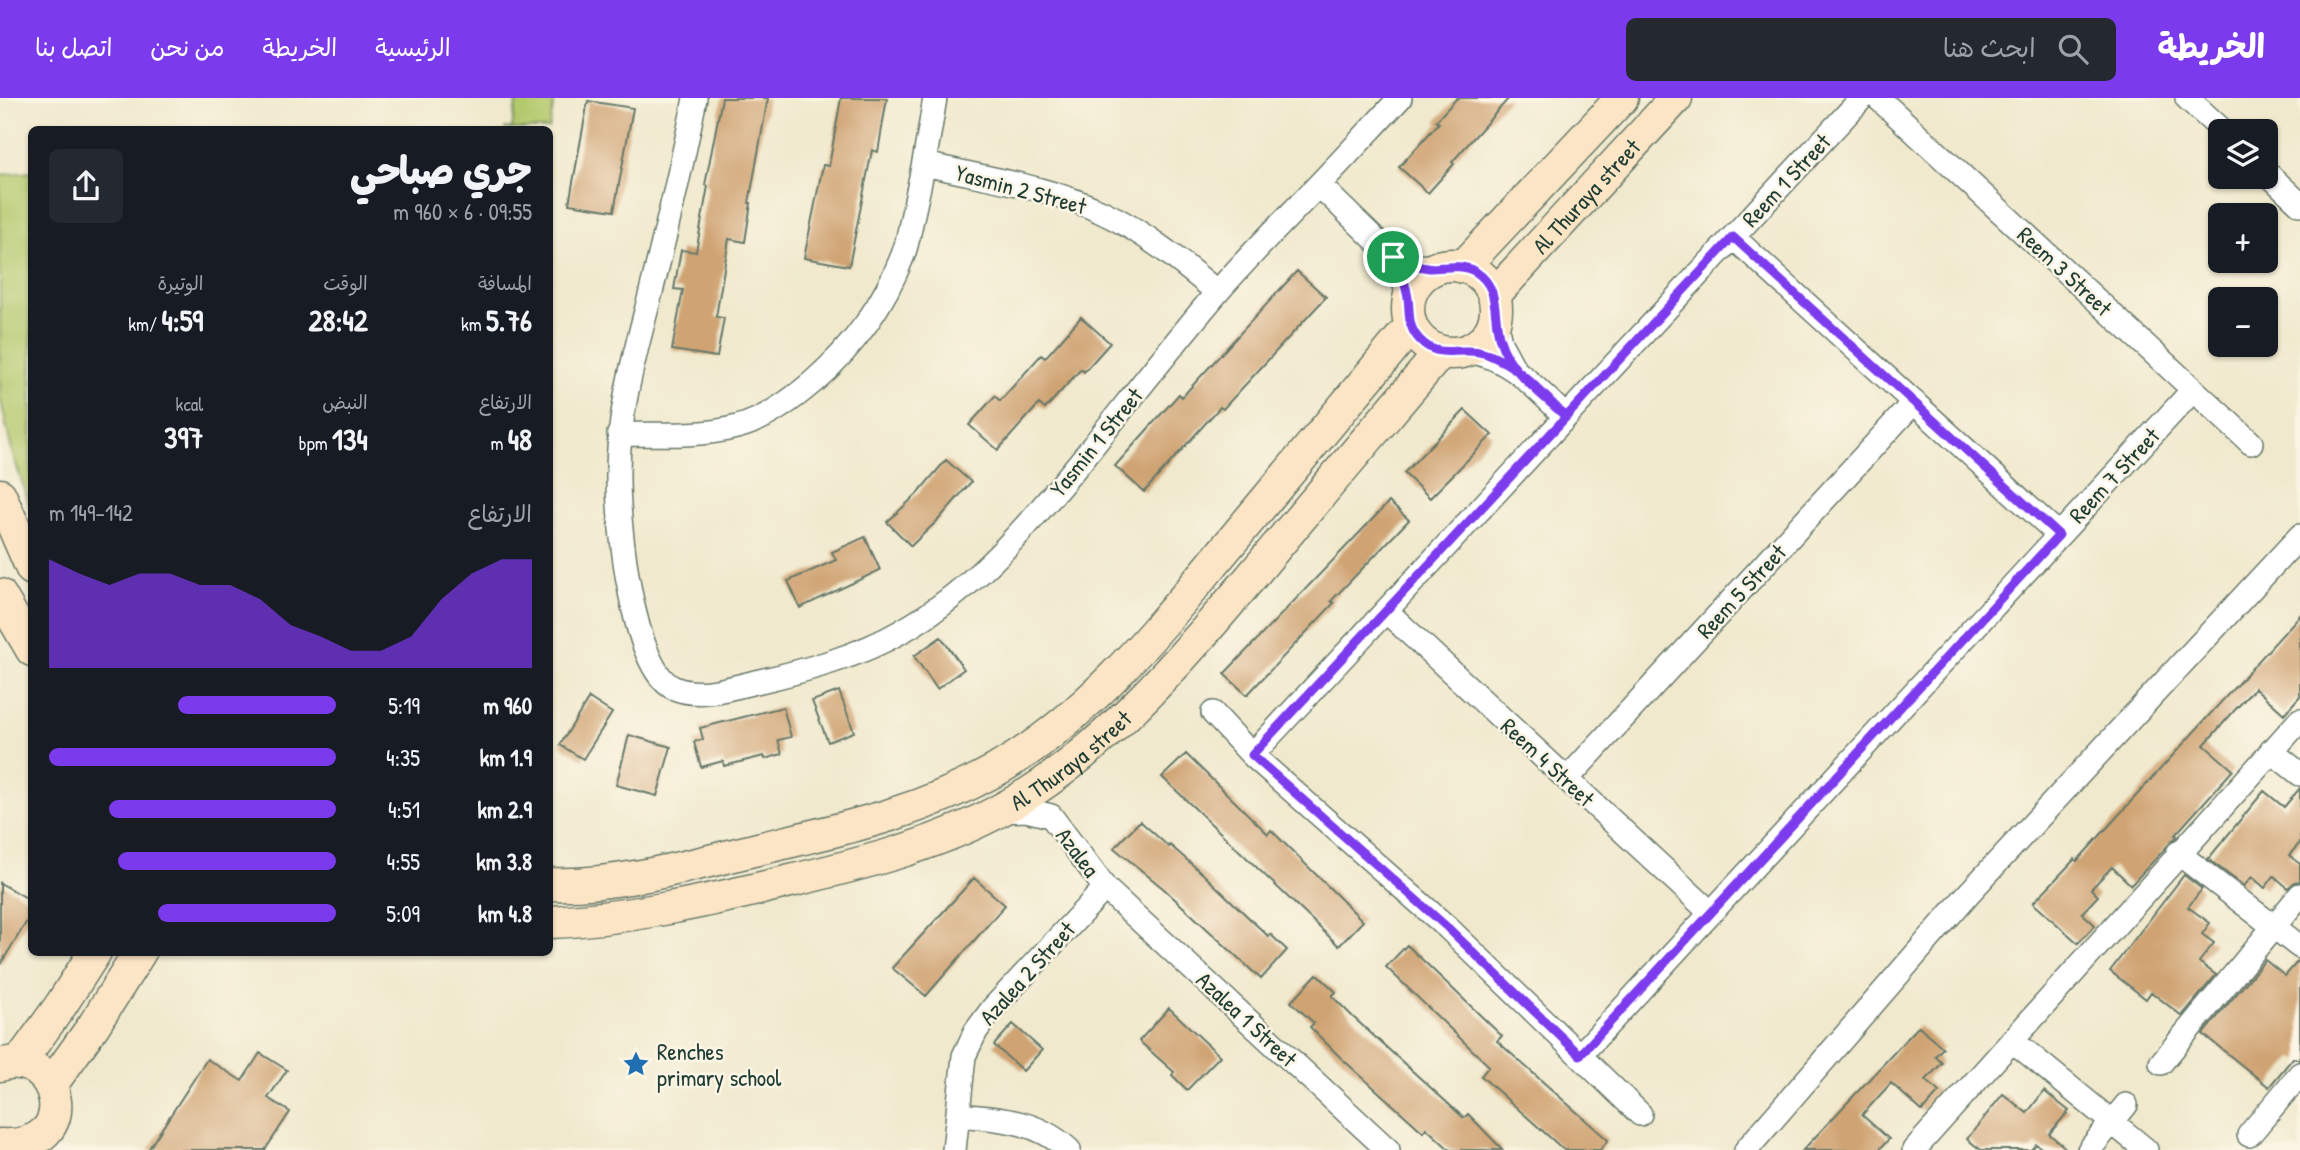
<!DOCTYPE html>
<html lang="ar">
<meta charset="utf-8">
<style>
body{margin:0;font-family:"Patrick Hand","Playpen Sans Arabic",sans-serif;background:#242831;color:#f1f3f6;direction:rtl;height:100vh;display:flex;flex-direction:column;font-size:26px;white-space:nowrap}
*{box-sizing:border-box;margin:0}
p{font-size:23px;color:#9ea1a6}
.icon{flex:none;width:38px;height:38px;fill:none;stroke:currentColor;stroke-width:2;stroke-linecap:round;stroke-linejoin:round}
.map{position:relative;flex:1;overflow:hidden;direction:ltr}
.drawer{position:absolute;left:28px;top:28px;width:525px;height:830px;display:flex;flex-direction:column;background:#171b24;border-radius:10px;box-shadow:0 2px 5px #0004;direction:rtl}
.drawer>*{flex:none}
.controls{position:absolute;left:2208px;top:21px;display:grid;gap:14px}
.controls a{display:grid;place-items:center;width:70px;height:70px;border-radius:10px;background:#171b24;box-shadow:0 2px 5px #0004;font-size:35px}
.pin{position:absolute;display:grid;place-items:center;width:60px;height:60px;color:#fff;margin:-30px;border:4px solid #fff;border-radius:50%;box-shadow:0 2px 7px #0007}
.round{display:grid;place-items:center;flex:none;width:74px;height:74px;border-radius:10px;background:#242831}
.summary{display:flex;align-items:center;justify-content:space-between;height:119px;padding:0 21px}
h1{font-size:38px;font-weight:800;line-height:52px}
.figures{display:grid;grid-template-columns:repeat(3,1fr);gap:10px;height:119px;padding:7px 21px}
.figures div{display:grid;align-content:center}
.figures b{font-size:30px;font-weight:800}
.figures small{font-size:19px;font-weight:400}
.figures p{font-size:19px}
.chart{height:196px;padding:14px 21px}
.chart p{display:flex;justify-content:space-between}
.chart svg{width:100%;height:126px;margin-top:7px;fill:#7c3aed;opacity:.7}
ul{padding:0 21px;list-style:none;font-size:23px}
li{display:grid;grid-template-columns:112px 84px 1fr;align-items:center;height:52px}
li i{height:18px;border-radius:9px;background:#7c3aed}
header{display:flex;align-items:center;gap:42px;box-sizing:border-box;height:98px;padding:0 35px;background:#7c3aed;color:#fff}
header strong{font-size:33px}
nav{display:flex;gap:38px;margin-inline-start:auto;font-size:24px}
.search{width:490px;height:63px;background:#242831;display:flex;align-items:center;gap:18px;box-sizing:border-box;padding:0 24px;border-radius:10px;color:#9ea1a6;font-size:26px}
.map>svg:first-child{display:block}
.green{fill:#b3c96d;stroke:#698350;stroke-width:2}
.building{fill:#cfa372}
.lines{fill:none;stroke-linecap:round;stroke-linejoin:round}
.street-casing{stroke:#68796a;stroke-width:26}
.secondary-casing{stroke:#68796a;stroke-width:35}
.street{stroke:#fff;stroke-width:23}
.secondary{stroke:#fce5c4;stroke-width:32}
.route-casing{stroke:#fff;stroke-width:14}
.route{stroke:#7c3aed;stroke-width:9}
.labels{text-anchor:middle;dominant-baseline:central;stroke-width:5;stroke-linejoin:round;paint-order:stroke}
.street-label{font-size:23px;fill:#1f3d34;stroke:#fcf5e5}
.poi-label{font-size:23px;fill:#1f3d34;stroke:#fcf5e5;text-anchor:start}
</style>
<header>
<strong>الخريطة</strong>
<div class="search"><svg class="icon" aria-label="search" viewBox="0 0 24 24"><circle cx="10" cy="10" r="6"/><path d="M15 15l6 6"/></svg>ابحث هنا</div>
<nav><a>الرئيسية</a><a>الخريطة</a><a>من نحن</a><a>اتصل بنا</a></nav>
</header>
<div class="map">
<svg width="2300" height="1052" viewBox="0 0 2300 1052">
<rect width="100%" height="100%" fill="#fcf5e5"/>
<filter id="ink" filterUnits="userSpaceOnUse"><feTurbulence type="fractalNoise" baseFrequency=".0143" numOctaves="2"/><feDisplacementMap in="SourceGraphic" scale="14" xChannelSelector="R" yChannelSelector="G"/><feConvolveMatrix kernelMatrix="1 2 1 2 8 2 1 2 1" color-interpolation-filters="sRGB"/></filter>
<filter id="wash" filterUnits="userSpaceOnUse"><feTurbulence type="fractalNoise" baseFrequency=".00686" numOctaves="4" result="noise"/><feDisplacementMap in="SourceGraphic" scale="28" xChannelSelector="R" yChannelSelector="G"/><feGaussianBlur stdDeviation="1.57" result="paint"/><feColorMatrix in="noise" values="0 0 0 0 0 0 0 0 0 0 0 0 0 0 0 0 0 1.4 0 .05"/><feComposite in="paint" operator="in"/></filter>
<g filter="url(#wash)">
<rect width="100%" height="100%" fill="#f0e9cd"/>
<!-- green -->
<path class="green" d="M517,0H555L549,31H504L512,30Z
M31,74H32L31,411L12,354L0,299V77Z"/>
<g id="blocks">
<!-- building -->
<path class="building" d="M722,0H768L749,105H751L745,144L729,141L716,219L724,220L717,259L672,252L683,192L674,191L681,152L696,154L708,88L705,87Z
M841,0H887L878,54L872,52L849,168L804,160L823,67L829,68Z
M1457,0H1509L1452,64L1454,66L1428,95L1399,69L1439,25L1436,23Z
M588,3L633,10L614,113L569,106Z
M1297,173L1326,199L1223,311L1220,309L1144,394L1115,368L1179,296L1182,299Z
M1081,219L1110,245L1084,274L1081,271L1045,311L1039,306L998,352L969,327L995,298L1000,303L1041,257L1045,260Z
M1465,312L1492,337L1430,400L1404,375Z
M946,362L971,384L940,420L911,448L887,424L917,396Z
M1389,404L1409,422L1331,503L1334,505L1247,597L1224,576Z
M865,439L880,472L800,510L788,483L836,462L832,454Z
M2300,517V598L2284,616L2255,590L2234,613L2204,647L2233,672L2175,737L2177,738L2131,787L2112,769L2091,791L2098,798L2082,815L2095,827L2078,845L2033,805L2075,761L2077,763Z
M941,539L964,571L937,591L914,558Z
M839,593L854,634L828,644L812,603Z
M589,600L612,615L583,661L560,647Z
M783,609L791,639L778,642L782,656L765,661L764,658L724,668L723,663L701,669L694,644L703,641L700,630Z
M629,637L671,649L657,698L616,687Z
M1186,656L1268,736L1271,732L1363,823L1339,848L1162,679Z
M2300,690V745L2289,757L2300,766V783L2295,784L2288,790L2274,778L2265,790L2252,779L2244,788L2208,761L2264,693L2284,709Z
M1140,723L1169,749L1170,747L1203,776L1268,838L1270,836L1287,852L1261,881L1164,791L1114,750Z
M2184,777L2202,791L2188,809L2210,825L2202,836L2214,845L2199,864L2216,877L2182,918L2151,894L2146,901L2110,873Z
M974,780L1005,807L926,898L892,870Z
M0,785L32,803V815L0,867Z
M1407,847L1502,938L1497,943L1608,1042L1600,1052H1564L1481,978L1489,968L1386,869Z
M2265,862L2285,878L2298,863H2300V962L2293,960L2269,989L2203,936Z
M1317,876L1336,894L1332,898L1353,919L1464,1020L1468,1016L1503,1052H1450L1426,1030L1423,1034L1340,959L1310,929L1314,925L1291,904Z
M1169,910L1220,958L1187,992L1172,977L1174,974L1139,943Z
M1013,926L1042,952L1023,973L994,947Z
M1919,928L1943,950L1935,958L1942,965L1926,982L1939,994L1922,1013L1891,985L1862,1017L1889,1041L1879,1052H1803Z
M260,955L287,972L268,1000L290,1014L265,1052H148L207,961L242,983Z
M2044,993L2069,1013L2049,1036L2068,1052H2044L2036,1046L2031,1052H1981L1967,1041L2003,996L2027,1015Z"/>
</g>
</g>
<g filter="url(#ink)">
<use href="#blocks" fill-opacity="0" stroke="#68796a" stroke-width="2"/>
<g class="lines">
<!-- street casing -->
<g class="street-casing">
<path id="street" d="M695,0C683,65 667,129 651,194C635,256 617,317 618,381C618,424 632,572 674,590C700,601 734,589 760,583C808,572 859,558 902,533C976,491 1032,423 1085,358C1128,304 1170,250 1215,197C1244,163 1276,131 1307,99C1339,66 1369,33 1400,0
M1878,0L2251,345
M2187,0L2223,33
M925,66C983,80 1047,88 1102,114C1145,134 1181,164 1217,194
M2266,74L2300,106
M1319,87L1393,159L1403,180L1409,202
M1733,139L2059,437
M1393,159L1416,168L1439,169
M1495,219L1500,245L1513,269
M1467,253C1512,260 1534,289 1566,319
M619,336C658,336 699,339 737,329C765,322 792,302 814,283C853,249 884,206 903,157C908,144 910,129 913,116C922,77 929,39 935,0
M1386,513L1711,815
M1213,615L1252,657L1448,830L1640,1016
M2271,653L2300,676
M1252,657L1862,0
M1567,681L1914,304
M1000,713L1026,712L1051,718L1105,790L1388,1052
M2178,755L2300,849
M2012,942L2146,1052
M1580,957L2193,292
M2161,965L2300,797
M959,1017C1000,1021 1037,1022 1069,1052
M2249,1037L2300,976
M954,1052L964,958L976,933L993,910L1105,790
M1746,1052L1968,796L2300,438
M1914,1052L2300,622
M2089,1052L2126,1007"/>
</g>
<!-- secondary casing -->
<g class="secondary-casing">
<g id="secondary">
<circle cx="1452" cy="211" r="44"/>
<path d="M1463,169L1622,0"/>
<path id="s1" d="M1494,197L1676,0"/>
<path d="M0,397L32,471"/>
<path d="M0,497L32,552"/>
<path d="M550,786C617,789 696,766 762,750C846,730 919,715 996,672C1091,618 1162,526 1231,444C1291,372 1351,300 1411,228"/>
<path id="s2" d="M550,824C626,821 699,805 774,787C848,769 927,751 995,715C1101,660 1186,556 1262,466C1321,395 1381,325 1441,254"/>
<path d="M19,965L61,907L95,854"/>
<path d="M0,967C58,947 88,1052 0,1047"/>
<path d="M51,987L94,927L140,854"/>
</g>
</g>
<!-- street -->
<use href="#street" class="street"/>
<!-- secondary -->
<use href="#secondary" class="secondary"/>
</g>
</g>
<g class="lines" filter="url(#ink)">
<!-- route casing -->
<g class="route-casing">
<path id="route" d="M1393,159C1400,172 1406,185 1408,200C1410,215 1407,228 1419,241C1436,259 1449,252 1469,253C1479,253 1491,257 1500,262C1525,274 1546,300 1566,319L1252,657L1448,830L1580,957L2059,437L1733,139L1566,319C1542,296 1510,275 1500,242C1492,218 1501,190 1476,174C1460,165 1446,170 1429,170C1416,169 1404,164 1393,159"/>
</g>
<!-- route -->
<use href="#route" class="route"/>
</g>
<!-- icons -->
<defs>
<g id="sight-bare" transform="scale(2.1)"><path d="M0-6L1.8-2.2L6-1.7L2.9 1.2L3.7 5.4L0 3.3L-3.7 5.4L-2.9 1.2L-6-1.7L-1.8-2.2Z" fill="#1f6fb2" stroke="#fcf5e5" stroke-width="2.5" paint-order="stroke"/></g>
</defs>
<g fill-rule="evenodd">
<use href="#sight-bare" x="636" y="966"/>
</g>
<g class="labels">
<!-- street labels -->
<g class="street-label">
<text transform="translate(1786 82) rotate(-47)">Reem 1 Street</text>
<text transform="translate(1021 91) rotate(15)">Yasmin 2 Street</text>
<text stroke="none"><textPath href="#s1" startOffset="135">Al Thuraya street</textPath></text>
<text transform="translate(2065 173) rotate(43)">Reem 3 Street</text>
<text transform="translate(1096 344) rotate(-51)">Yasmin 1 Street</text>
<text transform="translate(2114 377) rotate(-47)">Reem 7 Street</text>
<text transform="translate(1741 493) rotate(-47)">Reem 5 Street</text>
<text stroke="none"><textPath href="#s2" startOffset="553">Al Thuraya street</textPath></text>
<text transform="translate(1548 664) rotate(43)">Reem 4 Street</text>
<text transform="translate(1078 754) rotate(53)">Azalea</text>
<text transform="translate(1027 875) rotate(-48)">Azalea 2 Street</text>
<text transform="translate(1247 921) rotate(43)">Azalea 1 Street</text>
</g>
<!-- poi labels -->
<g class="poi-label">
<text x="657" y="953">Renches<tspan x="657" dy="26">primary school</tspan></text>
</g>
</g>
</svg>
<div class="controls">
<a><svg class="icon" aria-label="layers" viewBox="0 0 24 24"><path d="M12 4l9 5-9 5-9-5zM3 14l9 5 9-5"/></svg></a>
<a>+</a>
<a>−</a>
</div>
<div class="pin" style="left:1393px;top:159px;background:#1e9e55"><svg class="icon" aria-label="arrive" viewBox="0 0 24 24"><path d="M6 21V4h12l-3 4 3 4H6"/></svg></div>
<section class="drawer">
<div class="summary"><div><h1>جري صباحي</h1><p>09:55 · 6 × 960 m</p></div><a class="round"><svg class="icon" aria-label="share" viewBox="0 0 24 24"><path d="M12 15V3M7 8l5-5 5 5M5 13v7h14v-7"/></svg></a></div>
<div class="figures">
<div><p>المسافة</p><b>5.76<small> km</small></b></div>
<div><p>الوقت</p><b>28:42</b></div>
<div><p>الوتيرة</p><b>4:59<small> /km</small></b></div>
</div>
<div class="figures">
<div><p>الارتفاع</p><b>48<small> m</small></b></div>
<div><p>النبض</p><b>134<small> bpm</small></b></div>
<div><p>kcal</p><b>397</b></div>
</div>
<div class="chart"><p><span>الارتفاع</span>142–149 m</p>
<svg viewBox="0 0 160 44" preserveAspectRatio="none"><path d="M0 44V6L10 11L20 15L30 11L40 11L50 15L60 15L70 20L80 29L90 33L100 38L110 38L120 33L130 20L140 11L150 6L160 6V44z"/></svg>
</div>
<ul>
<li><b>960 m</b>5:19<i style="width:55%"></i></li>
<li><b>1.9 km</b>4:35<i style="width:100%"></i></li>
<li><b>2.9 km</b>4:51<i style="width:79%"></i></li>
<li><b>3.8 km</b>4:55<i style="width:76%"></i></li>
<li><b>4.8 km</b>5:09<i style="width:62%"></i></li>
</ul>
</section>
</div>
